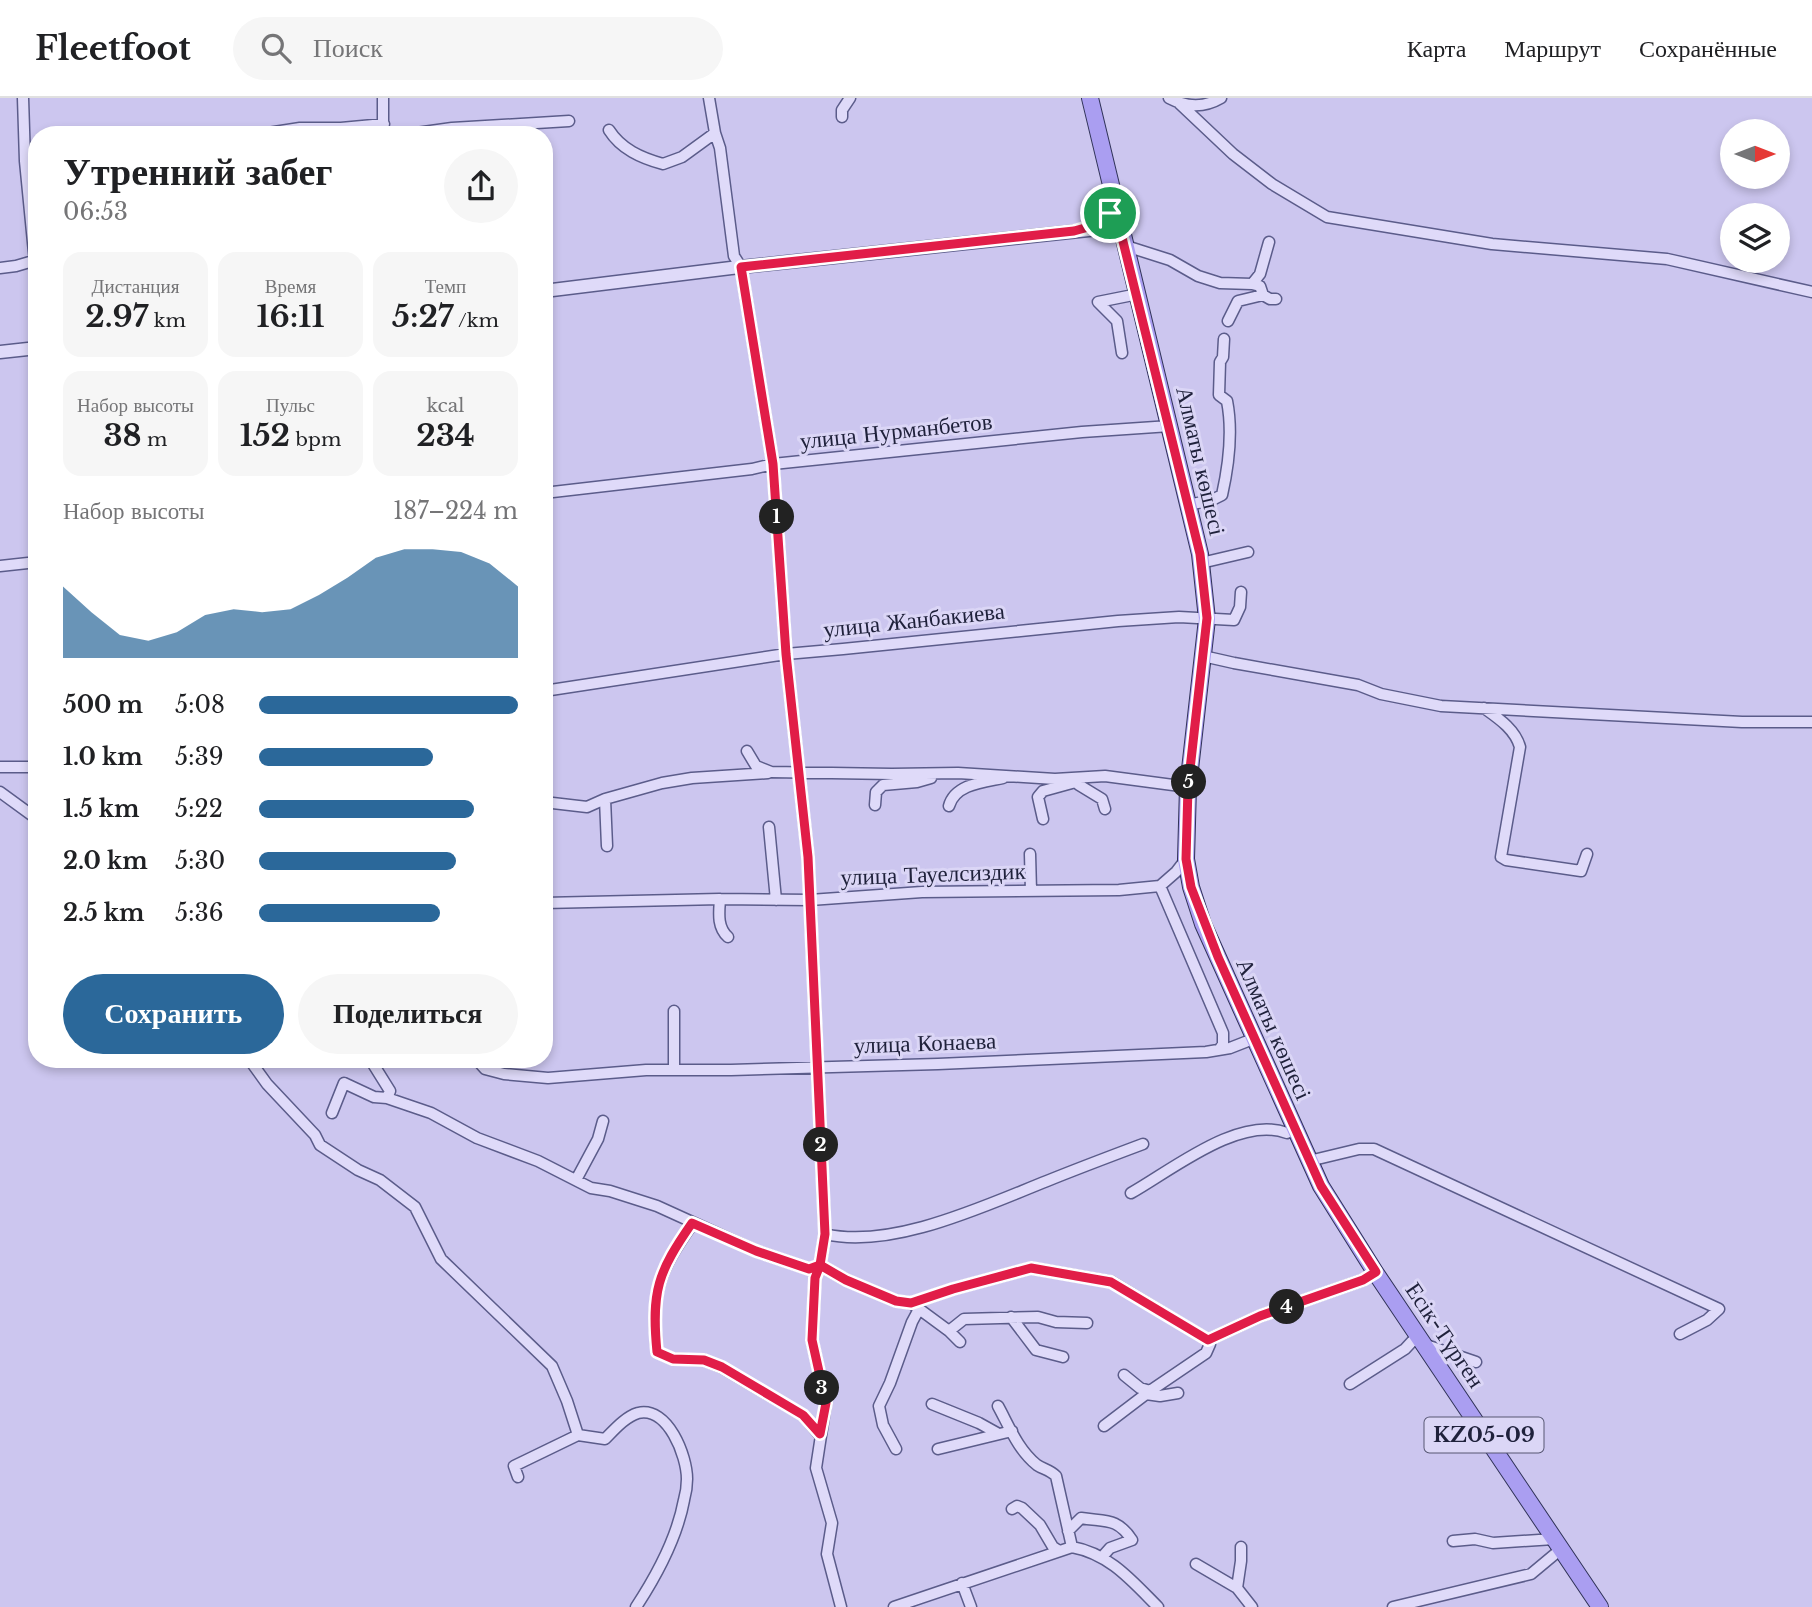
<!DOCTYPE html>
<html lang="ru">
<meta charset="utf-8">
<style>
body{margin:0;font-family:"Libre Baskerville",serif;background:#f6f6f6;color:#202124;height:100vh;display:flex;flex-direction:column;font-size:26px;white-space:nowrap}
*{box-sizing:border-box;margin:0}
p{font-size:23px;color:#757577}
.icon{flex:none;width:38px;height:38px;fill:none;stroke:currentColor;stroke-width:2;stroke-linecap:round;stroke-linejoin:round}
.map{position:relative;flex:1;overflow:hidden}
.side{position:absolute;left:28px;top:28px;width:525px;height:942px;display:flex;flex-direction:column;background:#fff;border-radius:28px;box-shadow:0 4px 10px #0003}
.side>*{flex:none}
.needle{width:46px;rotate:90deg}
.fabs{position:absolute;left:1720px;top:21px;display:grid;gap:14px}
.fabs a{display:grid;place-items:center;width:70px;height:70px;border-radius:50%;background:#fff;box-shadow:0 4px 10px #0003;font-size:35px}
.pin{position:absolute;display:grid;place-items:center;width:60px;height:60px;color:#fff;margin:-30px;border:4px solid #fff;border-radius:50%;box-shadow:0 2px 7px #0007}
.km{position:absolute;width:35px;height:35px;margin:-18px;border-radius:50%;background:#222;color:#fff;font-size:19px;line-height:35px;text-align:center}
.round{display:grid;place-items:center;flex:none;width:74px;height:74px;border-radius:37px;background:#f6f6f6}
.summary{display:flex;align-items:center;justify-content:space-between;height:119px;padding:0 35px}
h1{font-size:38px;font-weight:700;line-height:52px}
.stats{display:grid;grid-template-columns:repeat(3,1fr);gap:10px;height:119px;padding:7px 35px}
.stats div{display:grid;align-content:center;border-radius:18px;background:#f6f6f6;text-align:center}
.stats b{font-size:30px;font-weight:700}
.stats small{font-size:19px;font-weight:400}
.stats p{font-size:19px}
.chart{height:196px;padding:14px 35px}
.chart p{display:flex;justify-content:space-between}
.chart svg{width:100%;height:126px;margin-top:7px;fill:#2b689a;opacity:.7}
.action{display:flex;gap:14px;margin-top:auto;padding:14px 35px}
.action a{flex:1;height:80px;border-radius:42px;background:#2b689a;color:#fff;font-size:28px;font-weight:700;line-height:80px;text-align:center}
.action a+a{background:#f6f6f6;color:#202124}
ul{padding:0 35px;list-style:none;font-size:23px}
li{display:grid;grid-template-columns:112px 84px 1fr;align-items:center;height:52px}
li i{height:18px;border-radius:9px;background:#2b689a}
header{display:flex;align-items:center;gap:42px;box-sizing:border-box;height:98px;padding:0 35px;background:#fff;border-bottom:2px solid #e0e0e0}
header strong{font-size:33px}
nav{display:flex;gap:38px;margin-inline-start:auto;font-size:24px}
.search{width:490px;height:63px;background:#f6f6f6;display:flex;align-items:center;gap:18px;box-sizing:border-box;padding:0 24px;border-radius:38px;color:#757577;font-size:26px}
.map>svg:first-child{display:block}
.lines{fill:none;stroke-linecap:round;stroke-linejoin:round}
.minor-casing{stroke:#5b5c8a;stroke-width:13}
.tertiary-casing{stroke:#5b5c8a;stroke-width:15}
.primary-casing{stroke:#303358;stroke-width:18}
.minor{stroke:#dfdaf9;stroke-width:10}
.tertiary{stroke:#dfdaf9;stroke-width:12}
.primary{stroke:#aa9ef1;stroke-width:16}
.route-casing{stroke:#fff;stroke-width:14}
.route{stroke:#e11d48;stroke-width:9}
.labels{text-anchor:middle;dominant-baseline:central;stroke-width:6;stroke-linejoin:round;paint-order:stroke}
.shield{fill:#dbd6f6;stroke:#575773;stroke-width:2}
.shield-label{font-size:21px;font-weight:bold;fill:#1f213b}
.street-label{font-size:23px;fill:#1f213b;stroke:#dbd6f6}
</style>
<header>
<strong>Fleetfoot</strong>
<div class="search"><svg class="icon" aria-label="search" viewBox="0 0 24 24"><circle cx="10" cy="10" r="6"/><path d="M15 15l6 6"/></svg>Поиск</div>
<nav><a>Карта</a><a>Маршрут</a><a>Сохранённые</a></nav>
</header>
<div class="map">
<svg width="1812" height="1509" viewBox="0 0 1812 1509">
<rect width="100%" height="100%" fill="#ccc6ef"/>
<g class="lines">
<!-- minor casing -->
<g class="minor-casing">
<path id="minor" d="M23,0L25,63L37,185
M383,0V37
M709,0L715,35L720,50L734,158L741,169L773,366L786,556L808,759L825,1136L820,1167L815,1179L812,1242L826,1305L816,1370L832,1425L827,1456L841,1509
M1169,0C1186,9 1204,10 1221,0
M1179,5L1233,56L1272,86L1327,119L1492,146L1667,161L1812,194
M842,19V12L850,0
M609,32C621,51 641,60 663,66L682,59L715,35
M255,37L300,30H341L384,26
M402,37L452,30L569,23
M1126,148L1170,162L1198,178L1220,185L1252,186L1260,176L1269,144
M0,170L16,168L33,163
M1263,197L1270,201H1276
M1228,223L1238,203L1263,197L1260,188L1252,186
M1122,255L1117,223L1098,204L1138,196
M544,395L752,371L773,366L1082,334L1170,328
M1188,407L1212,402L1222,397C1229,366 1233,334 1227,303L1219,297L1220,264L1223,259L1224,241
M1201,465L1248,454
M0,468L37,464
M1203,558L1234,565L1358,587L1381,596L1441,608L1742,624H1812
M544,593L786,556L843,551L1118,523L1179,519L1234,522L1240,509L1241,494
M1484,610C1498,620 1515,631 1520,649L1501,759L1506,762L1581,773L1587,756
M747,653L756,668L771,674L892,676L958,675L1055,681L1105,678L1188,689
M0,669H37
M0,694L37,721
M605,701L607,748
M544,704L587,709L605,701L662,685L692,680L768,675
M875,707L876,694L883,687L917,684L931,680
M949,708C955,686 984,684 1003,680
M1043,721L1038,699L1043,693L1072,685L1074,681L1079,687L1102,701L1105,711
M769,729L776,802
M1030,756L1031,793
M1160,788L1223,935V946L1219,952
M720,801C719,815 717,829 728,839
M544,805L720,801L810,802L922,794L1119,792L1160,788L1176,774L1186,761
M674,913V972
M249,961L267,986L315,1037L320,1047L358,1072L380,1082L415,1109L441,1161L552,1268L567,1303L578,1337L605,1341C614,1332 625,1319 638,1315C668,1308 687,1358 687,1381C687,1387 686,1395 684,1402C677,1440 657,1477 636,1509
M476,961L485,971L504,976L548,980L646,972H731L938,966L1206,954L1230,950L1253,941
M387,1000L431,1015L477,1040L538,1063L591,1090L610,1093L657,1108L756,1153L809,1171L820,1167
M332,1015L344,985L374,999L387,1000L390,993L370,961
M1309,1063L1359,1051H1374L1719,1211L1707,1222L1680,1236
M576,1082L598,1041L603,1023
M1131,1095C1172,1072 1239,1017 1287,1035L1294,1032
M693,1125C658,1175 651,1193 657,1254L673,1261L704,1262L721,1269L803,1317L819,1336
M825,1136C892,1152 986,1107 1047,1083C1079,1070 1111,1058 1143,1046
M820,1167L846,1182L896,1203L911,1205L949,1233L960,1244
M911,1205L953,1191L1031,1170L1112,1184L1208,1242L1260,1218L1363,1182L1375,1174
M1011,1219L1036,1252L1063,1259
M949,1233L964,1221L1038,1219L1056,1224L1087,1225
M1423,1246L1476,1264
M1124,1277L1140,1290L1150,1293L1206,1255L1210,1246L1208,1242
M1350,1286L1405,1251L1418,1237
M1146,1296L1160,1298L1178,1295
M932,1306L979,1325L997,1335
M998,1308C1009,1328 1018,1352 1037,1367C1043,1371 1050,1372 1056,1378L1072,1449
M1104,1328L1150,1293
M896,1351L883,1327L879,1308L890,1285L912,1224L919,1211
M938,1351L1012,1333
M518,1379L514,1368L578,1337
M1012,1411L1017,1408L1022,1410L1040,1427L1053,1449L1059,1453
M1068,1433L1081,1420C1105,1424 1117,1419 1132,1442L1110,1450L1102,1459
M1453,1443L1475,1441L1493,1445L1554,1441
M1241,1449V1463L1237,1490L1252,1509
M1196,1466L1237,1490
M962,1485L971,1509
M894,1509L1072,1449C1110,1456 1132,1483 1158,1509
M1393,1509L1531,1476L1561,1451"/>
</g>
<!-- tertiary casing -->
<g class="tertiary-casing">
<path id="tertiary" d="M544,193L731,170L1098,131L1120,126
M0,254L37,250"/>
</g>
<!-- primary casing -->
<g class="primary-casing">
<path id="primary" d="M1090,0L1200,456L1207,521L1188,689L1186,761L1191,789L1203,826L1321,1088L1375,1174L1600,1509"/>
</g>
<!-- minor -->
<use href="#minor" class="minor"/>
<!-- tertiary -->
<use href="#tertiary" class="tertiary"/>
<!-- primary -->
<use href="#primary" class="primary"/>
</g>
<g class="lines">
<!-- route casing -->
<g class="route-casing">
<path id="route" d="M1110,115L1103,125L1074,133L741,169L773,366L786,556L808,759L825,1136L820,1167L809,1171L756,1153L692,1125C658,1174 651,1193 657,1254L673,1261L704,1262L722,1269L803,1317L820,1336L826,1305L812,1242L815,1180L820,1167L846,1182L896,1203L911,1205L953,1191L1031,1170L1111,1184L1208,1242L1260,1218L1363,1182L1376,1174L1321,1088L1218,859L1191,789L1186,761L1188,689L1207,520L1200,456L1114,107L1110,115"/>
</g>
<!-- route -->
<use href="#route" class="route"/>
</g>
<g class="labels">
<!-- shield labels -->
<rect class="shield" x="1424.5" y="1319.5" width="119" height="35" rx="5"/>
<g class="shield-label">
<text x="1484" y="1337">KZ05-09</text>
</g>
<!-- street labels -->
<g class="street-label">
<text transform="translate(896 333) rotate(-6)">улица Нурманбетов</text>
<text transform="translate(1201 363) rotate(77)">Алматы көшесі</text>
<text transform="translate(914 522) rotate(-6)">улица Жанбакиева</text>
<text transform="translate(933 776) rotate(-2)">улица Тауелсиздик</text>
<text transform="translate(1274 931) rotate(66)">Алматы көшесі</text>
<text transform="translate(925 945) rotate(-2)">улица Конаева</text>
<text transform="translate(1445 1237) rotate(56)">Есік-Түрген</text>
</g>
</g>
</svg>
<div class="fabs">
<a><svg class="needle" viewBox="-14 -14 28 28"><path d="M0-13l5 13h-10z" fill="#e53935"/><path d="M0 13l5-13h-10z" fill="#757577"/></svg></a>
<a><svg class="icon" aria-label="layers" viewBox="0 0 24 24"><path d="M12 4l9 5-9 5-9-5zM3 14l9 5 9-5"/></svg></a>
</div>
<div class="pin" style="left:1110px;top:115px;background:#1e9e55"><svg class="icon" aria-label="arrive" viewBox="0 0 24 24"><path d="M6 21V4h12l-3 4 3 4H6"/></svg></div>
<b class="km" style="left:777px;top:419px">1</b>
<b class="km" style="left:821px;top:1047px">2</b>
<b class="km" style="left:822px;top:1290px">3</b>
<b class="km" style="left:1287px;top:1209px">4</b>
<b class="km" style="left:1189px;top:684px">5</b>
<section class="side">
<div class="summary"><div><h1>Утренний забег</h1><p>06:53</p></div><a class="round"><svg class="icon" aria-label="share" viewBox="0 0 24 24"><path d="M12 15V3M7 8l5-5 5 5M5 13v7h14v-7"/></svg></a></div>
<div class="stats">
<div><p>Дистанция</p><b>2.97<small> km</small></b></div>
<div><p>Время</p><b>16:11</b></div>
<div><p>Темп</p><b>5:27<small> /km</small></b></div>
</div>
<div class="stats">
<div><p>Набор высоты</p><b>38<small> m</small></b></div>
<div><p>Пульс</p><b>152<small> bpm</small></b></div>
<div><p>kcal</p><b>234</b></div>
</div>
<div class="chart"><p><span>Набор высоты</span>187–224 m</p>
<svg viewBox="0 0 160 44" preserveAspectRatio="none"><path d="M0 44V19L10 28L20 36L30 38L40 35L50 29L60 27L70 28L80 27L90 22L100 16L110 9L120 6L130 6L140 7L150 11L160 19V44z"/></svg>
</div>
<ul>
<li><b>500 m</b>5:08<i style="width:100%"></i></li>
<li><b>1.0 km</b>5:39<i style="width:67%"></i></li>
<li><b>1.5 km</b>5:22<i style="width:83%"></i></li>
<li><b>2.0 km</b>5:30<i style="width:76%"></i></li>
<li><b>2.5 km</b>5:36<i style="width:70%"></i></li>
</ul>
<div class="action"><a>Сохранить</a><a>Поделиться</a></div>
</section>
</div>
